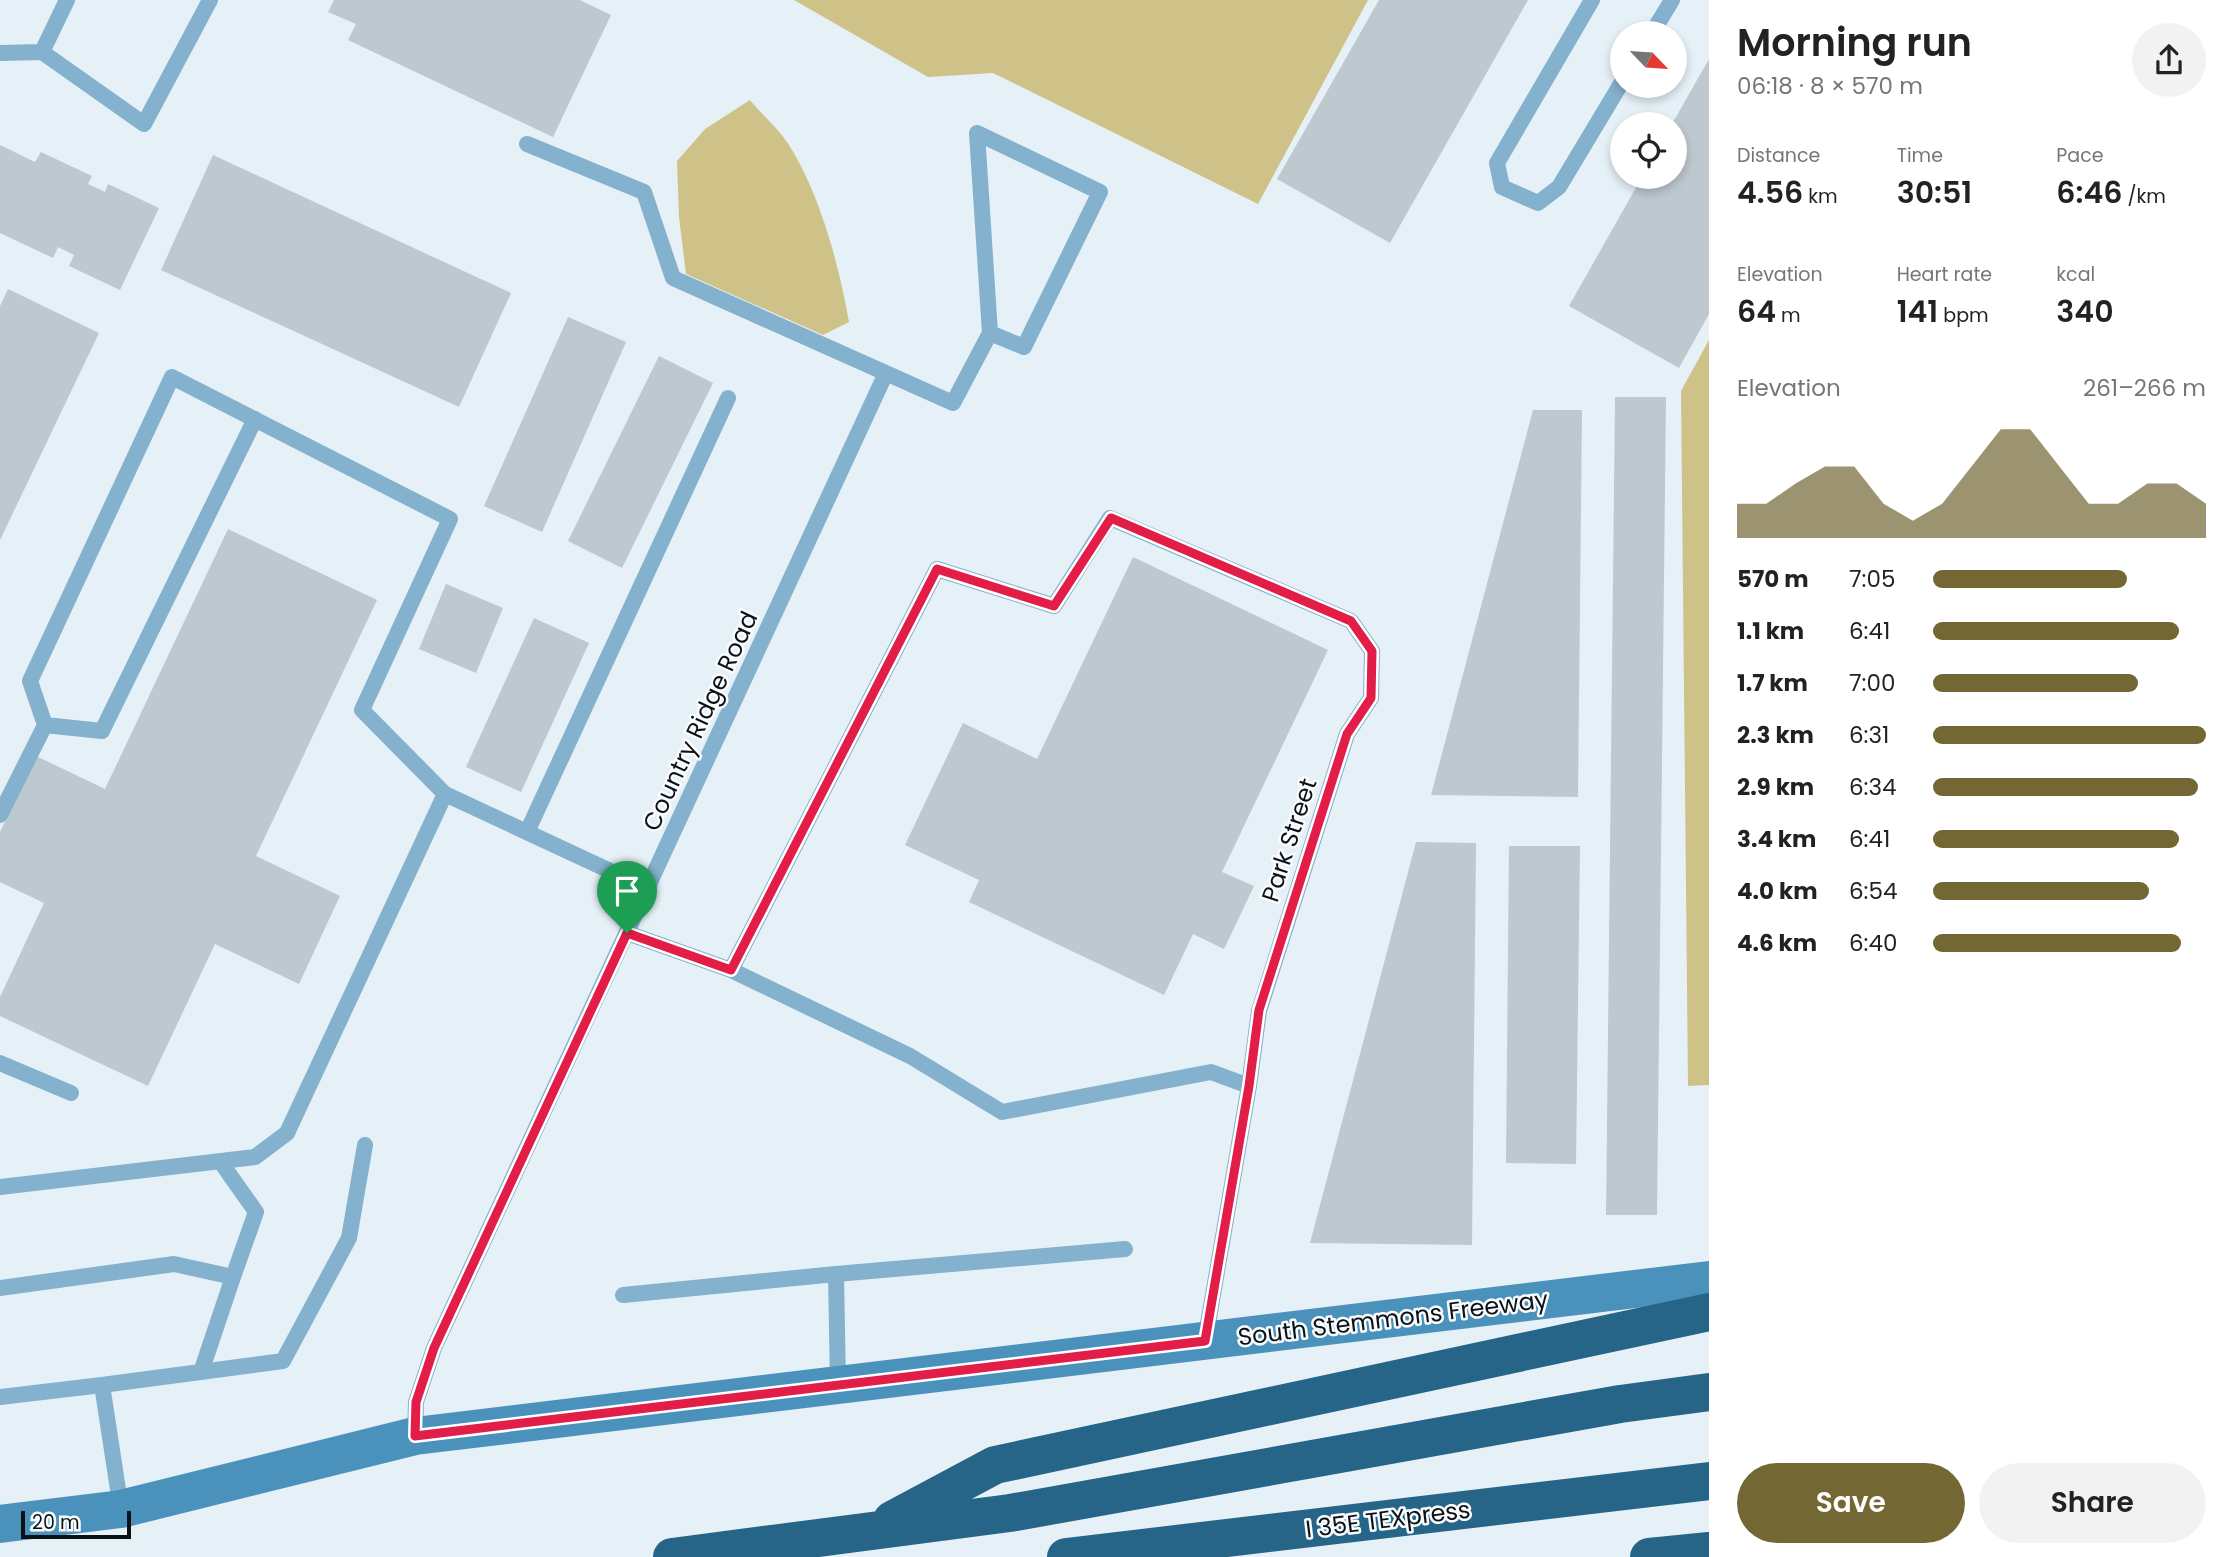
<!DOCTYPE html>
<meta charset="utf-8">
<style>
body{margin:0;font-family:Poppins,sans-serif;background:#f2f2f2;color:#222;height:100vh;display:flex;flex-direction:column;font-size:26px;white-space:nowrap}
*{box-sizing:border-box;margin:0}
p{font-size:23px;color:#767676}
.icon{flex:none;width:38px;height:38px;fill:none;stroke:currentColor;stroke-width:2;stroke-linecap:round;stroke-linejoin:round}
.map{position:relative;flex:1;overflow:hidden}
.panel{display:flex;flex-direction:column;background:#fff;width:525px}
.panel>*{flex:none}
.needle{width:46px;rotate:115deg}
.controls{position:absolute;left:1610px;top:21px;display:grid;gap:14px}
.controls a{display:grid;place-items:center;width:77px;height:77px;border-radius:50%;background:#fff;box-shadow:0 4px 10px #0003;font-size:35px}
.scale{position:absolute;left:21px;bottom:18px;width:110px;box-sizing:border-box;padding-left:7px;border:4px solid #0d1113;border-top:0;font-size:19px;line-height:24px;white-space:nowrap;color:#0d1113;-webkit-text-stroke:5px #f8fcff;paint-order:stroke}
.pin{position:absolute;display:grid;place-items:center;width:60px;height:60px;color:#fff;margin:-72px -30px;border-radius:50% 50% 50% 0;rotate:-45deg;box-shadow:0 0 7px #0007}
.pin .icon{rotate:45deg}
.round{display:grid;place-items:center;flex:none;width:74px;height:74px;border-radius:37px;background:#f2f2f2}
.overview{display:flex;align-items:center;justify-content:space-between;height:119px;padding:0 28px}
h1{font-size:38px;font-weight:600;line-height:52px}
.figures{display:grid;grid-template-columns:repeat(3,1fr);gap:10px;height:119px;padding:7px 28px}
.figures div{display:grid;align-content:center}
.figures b{font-size:30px;font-weight:600}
.figures small{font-size:19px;font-weight:400}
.figures p{font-size:19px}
.chart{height:196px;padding:14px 28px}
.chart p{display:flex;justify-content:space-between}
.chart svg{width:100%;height:126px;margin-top:7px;fill:#736734;opacity:.7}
.action{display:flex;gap:14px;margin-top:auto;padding:14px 28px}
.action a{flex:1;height:80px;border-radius:42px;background:#736734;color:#fff;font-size:28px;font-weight:600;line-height:80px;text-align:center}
.action a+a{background:#f2f2f2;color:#222}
ul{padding:0 28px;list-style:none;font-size:23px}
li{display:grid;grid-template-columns:112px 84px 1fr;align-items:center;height:52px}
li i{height:18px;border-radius:9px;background:#736734}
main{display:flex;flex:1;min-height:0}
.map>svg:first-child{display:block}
.green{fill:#cfc289}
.building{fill:#bdc8cf}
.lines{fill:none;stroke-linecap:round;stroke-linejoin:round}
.lane{stroke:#84b1cd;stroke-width:16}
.secondary{stroke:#4a92bc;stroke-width:38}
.highway{stroke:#266587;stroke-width:38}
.route-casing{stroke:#fff;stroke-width:14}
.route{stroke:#e11d48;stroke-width:9}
.labels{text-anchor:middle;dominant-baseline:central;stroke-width:5;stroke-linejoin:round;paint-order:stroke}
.street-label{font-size:24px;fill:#0d1113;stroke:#f8fcff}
</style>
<main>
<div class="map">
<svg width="1709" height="1557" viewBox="0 0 1709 1557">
<rect width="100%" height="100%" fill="#e5f0f7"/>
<!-- green -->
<path class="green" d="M794,0H1368L1258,204L993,73L928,77Z
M750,100C762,115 779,129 789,145C820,194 839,265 849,322L823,335L686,274L679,217L677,161L705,129Z
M1709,340V1085L1688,1086L1681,391Z"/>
<!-- building -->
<path class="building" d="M334,0H580L611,15L553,137L348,40L356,24L328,12Z
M1379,0H1528L1390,243L1277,179Z
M1709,59V314L1679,368L1569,306L1642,177H1675V124H1672Z
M0,145L35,162L41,152L92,176L88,184L105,192L108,184L159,208L120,290L69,266L74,255L58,247L53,258L0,233Z
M213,155L511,293L459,407L161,270Z
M8,289L99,333L0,540V306Z
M568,317L626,342L542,532L484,506Z
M659,356L713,383L622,568L568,541Z
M1615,397H1666L1657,1215H1606Z
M1533,410H1582L1578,797L1431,795Z
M228,529L377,600L256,856L340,896L299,984L215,944L148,1086L0,1016V997L44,903L0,882V832L36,756L105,789Z
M1133,557L1328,650L1222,872L1254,886L1224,949L1193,934L1164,995L969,902L979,880L905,845L963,723L1037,759Z
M446,584L503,608L476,673L419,649Z
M534,618L589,643L521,792L466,767Z
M1416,842L1476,843L1472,1245L1310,1243Z
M1509,846H1580L1576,1164L1506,1163Z"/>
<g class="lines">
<!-- lane -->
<path class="lane" d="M1592,0L1497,163L1502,187L1538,203L1559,187L1622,82
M1652,33L1672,0
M42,52L144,124L210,0
M0,53L42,52L67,0
M527,144L644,192L673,278L953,403L990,333L977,133L1100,192L1024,347L990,333
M45,725L102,731L255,419
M0,815L45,725L30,681L172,377L450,519L362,710L445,794
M527,832L728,398
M627,933L731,970L910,1056L1002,1112L1211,1072L1249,1086
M731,970L937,569L1054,606L1110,518L1351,621L1372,651L1371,698L1347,734L1259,1011L1249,1086L1205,1341
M0,1063L71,1093
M220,1161L256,1212L233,1277
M0,1187L255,1157L287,1133L445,794L649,889
M836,1274L1125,1249
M0,1288L174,1264L233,1277L201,1372
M623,1295L836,1274L838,1385
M102,1385L283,1361L349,1238L365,1145
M0,1397L102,1385L121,1509
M415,1436L416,1402L434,1348L886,373"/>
<!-- secondary -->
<path class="secondary" d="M0,1524L121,1509L415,1436L1709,1280"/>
<!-- highway -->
<path class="highway" d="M892,1520L995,1465L1709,1312
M672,1557L1010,1513L1620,1404L1709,1392
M1066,1557L1709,1481
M1649,1557L1709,1551"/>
</g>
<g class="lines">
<!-- route casing -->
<g class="route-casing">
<path id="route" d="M1111,518L1351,621L1372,651L1371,698L1347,734L1259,1010L1249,1086L1205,1341L415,1436L416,1402L434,1348L627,933L731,970L937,569L1054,606Z"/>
</g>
<!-- route -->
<use href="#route" class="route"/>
</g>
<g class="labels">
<!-- street labels -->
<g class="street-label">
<text transform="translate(700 721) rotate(-65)">Country Ridge Road</text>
<text transform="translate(1289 840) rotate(-72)">Park Street</text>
<text transform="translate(1393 1318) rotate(-7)">South Stemmons Freeway</text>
<text transform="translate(1388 1519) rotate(-7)">I 35E TEXpress</text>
</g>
</g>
</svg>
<div class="controls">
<a><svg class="needle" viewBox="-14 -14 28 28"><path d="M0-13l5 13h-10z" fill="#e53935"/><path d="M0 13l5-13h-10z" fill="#767676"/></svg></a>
<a><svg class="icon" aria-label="locate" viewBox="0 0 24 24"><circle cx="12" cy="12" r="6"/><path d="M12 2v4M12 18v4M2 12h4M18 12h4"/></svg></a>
</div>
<div class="scale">20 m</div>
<div class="pin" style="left:627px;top:933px;background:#1e9e55"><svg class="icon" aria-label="arrive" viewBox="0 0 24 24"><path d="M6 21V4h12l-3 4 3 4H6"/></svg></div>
</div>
<section class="panel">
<div class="overview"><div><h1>Morning run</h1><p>06:18 · 8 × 570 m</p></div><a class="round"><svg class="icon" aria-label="share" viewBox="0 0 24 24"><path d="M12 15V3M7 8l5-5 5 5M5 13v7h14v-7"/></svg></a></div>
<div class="figures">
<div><p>Distance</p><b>4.56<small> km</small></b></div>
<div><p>Time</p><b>30:51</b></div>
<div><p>Pace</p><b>6:46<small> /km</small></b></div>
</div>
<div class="figures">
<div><p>Elevation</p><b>64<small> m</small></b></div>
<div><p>Heart rate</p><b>141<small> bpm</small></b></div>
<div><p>kcal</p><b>340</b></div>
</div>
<div class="chart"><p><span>Elevation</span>261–266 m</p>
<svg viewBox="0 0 160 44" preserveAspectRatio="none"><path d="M0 44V32L10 32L20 25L30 19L40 19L50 32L60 38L70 32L80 19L90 6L100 6L110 19L120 32L130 32L140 25L150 25L160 32V44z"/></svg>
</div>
<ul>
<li><b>570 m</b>7:05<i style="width:71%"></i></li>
<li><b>1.1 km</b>6:41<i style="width:90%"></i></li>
<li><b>1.7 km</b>7:00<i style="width:75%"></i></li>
<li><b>2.3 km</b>6:31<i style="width:100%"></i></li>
<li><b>2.9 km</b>6:34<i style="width:97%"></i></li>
<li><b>3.4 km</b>6:41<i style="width:90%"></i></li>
<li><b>4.0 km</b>6:54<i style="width:79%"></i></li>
<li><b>4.6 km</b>6:40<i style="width:91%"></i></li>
</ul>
<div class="action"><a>Save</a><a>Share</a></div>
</section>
</main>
